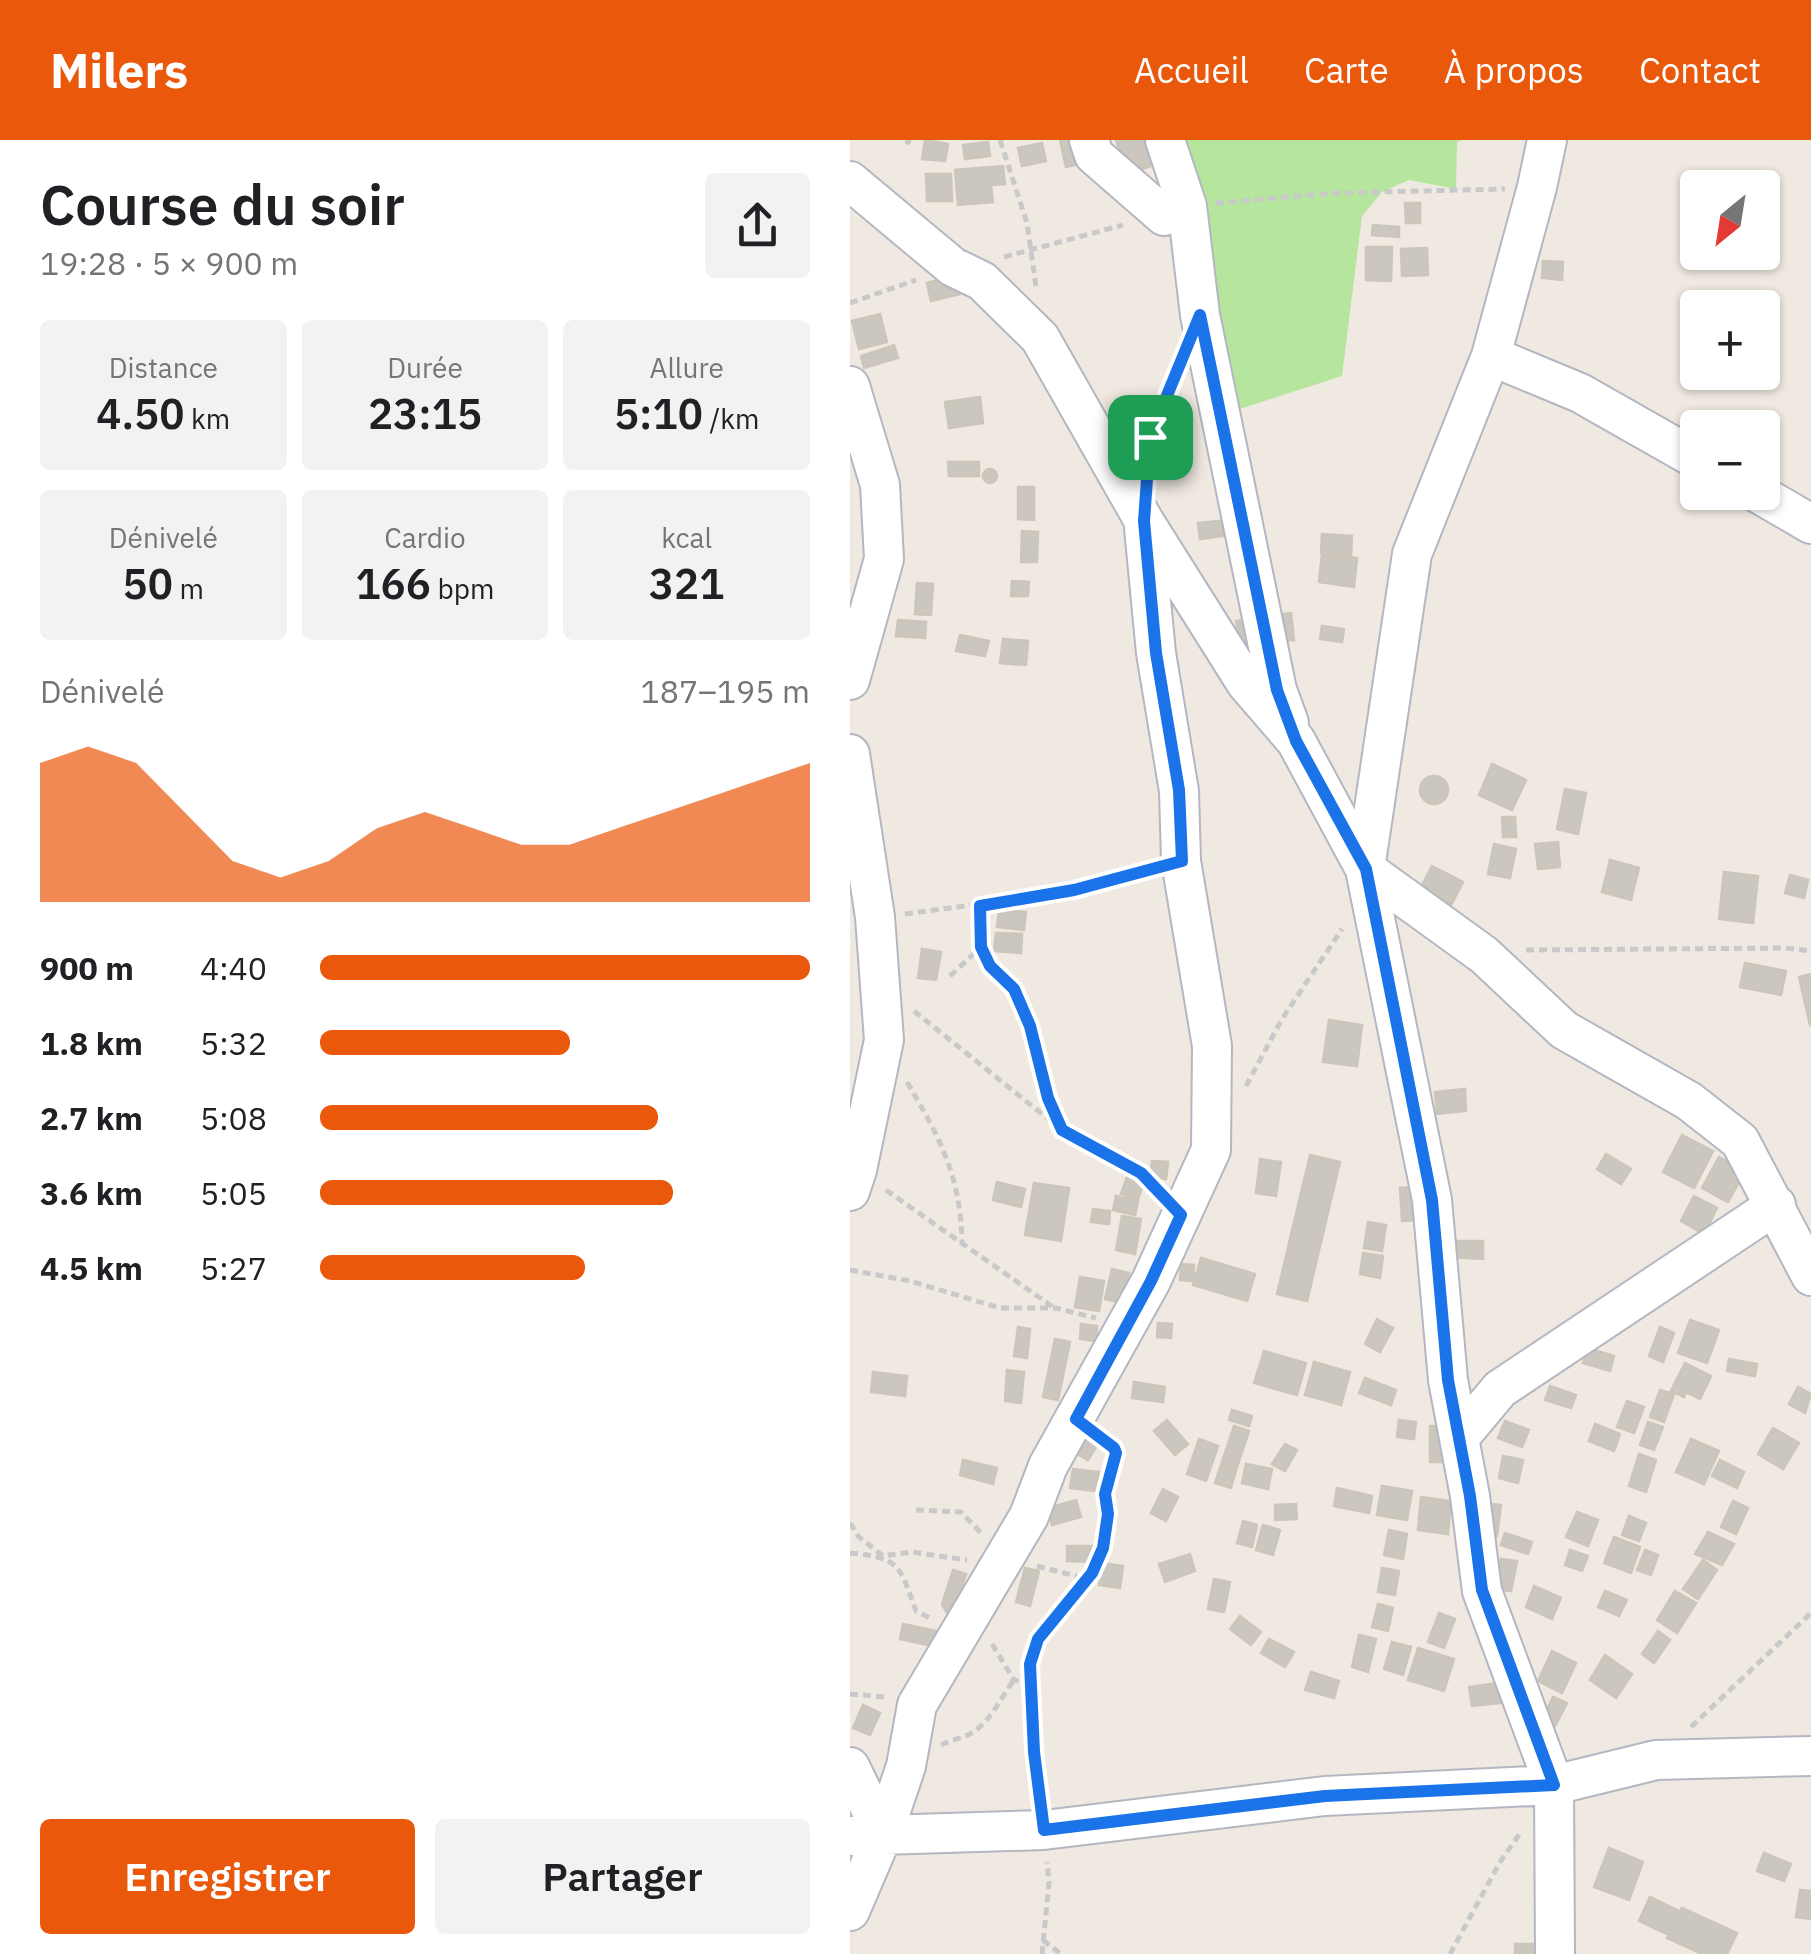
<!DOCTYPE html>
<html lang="fr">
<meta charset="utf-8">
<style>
body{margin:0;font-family:"IBM Plex Sans",sans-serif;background:#f2f2f2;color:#202124;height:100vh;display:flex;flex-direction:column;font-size:38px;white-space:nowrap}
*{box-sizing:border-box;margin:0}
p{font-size:32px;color:#757577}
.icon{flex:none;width:55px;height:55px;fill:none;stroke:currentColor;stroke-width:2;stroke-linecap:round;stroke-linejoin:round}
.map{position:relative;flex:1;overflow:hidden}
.sheet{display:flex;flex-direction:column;background:#fff;width:850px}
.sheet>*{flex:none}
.needle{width:65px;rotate:210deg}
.fabs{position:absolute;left:830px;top:30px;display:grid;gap:20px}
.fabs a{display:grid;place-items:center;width:100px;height:100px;border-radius:10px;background:#fff;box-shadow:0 2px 8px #0004;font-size:50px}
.pin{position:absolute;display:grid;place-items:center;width:85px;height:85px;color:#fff;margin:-42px;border-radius:20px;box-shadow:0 5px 15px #0006}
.round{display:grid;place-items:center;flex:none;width:105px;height:105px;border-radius:10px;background:#f2f2f2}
.overview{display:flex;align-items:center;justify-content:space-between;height:170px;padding:0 40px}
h1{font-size:55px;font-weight:600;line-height:75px}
.figures{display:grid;grid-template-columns:repeat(3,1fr);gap:15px;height:170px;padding:10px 40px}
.figures div{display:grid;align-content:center;border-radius:10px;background:#f2f2f2;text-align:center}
.figures b{font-size:42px;font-weight:600}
.figures small{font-size:28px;font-weight:400}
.figures p{font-size:28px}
.chart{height:280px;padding:20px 40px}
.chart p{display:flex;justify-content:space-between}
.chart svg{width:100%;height:180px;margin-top:10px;fill:#ea580c;opacity:.7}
.action{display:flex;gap:20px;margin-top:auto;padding:20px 40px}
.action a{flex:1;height:115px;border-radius:10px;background:#ea580c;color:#fff;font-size:40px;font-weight:600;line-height:115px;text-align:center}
.action a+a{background:#f2f2f2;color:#202124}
ul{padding:0 40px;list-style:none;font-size:32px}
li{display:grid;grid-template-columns:160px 120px 1fr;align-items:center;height:75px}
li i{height:25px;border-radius:12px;background:#ea580c}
header{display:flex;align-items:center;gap:60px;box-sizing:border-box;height:140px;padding:0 50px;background:#ea580c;color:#fff}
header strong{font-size:48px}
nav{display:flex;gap:55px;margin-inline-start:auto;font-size:35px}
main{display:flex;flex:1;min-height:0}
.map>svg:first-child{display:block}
.green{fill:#b6e59e}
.building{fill:#cbc7bf;stroke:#cbc5ba;stroke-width:2.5}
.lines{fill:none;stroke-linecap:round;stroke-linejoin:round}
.minor-casing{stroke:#b4b7c1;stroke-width:42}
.path{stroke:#c9c9c9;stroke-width:5;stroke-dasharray:8 5;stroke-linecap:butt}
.minor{stroke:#fff;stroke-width:38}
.route-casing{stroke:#fff;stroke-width:20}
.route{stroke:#1a73e8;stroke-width:12}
</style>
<header>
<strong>Milers</strong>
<nav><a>Accueil</a><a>Carte</a><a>À propos</a><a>Contact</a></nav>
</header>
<main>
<section class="sheet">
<div class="overview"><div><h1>Course du soir</h1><p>19:28 · 5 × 900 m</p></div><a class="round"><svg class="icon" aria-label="share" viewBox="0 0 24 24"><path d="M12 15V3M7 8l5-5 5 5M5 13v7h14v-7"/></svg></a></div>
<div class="figures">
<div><p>Distance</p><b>4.50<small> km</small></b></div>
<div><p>Durée</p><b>23:15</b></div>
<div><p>Allure</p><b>5:10<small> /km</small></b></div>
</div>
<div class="figures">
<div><p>Dénivelé</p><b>50<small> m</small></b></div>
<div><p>Cardio</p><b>166<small> bpm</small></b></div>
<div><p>kcal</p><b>321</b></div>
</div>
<div class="chart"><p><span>Dénivelé</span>187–195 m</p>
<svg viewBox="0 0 160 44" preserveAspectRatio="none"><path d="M0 44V10L10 6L20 10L30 22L40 34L50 38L60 34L70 26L80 22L90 26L100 30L110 30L120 26L130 22L140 18L150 14L160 10V44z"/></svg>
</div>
<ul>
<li><b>900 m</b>4:40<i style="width:100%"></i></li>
<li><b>1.8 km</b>5:32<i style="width:51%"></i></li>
<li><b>2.7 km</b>5:08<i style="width:69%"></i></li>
<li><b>3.6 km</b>5:05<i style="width:72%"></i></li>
<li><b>4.5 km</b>5:27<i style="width:54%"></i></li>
</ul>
<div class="action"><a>Enregistrer</a><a>Partager</a></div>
</section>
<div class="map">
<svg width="961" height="1814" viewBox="0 0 961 1814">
<rect width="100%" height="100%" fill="#efe9e1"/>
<!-- green -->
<path class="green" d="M330,0H612L607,2L606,49L559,40L532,52L512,76L492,236L377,273Z"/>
<!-- building -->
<path class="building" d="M75,0L98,4L95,21L72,19Z
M210,0H231L237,22L216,27Z
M266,0H306L313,22L278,34Z
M138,2L140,16L115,19L113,5Z
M192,3L196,21L172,26L168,8Z
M153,26L155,44L141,45L143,62L108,65L105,30Z
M76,34H101L102,61H77Z
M555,63H570V83H556Z
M523,85L549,87V97L522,95Z
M516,107H542L541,141L516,140Z
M577,108L578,135L552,136L551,109Z
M693,121L713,122L712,140L692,138Z
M106,135L110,154L81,161L77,143Z
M30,174L37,202L9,209L2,181Z
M44,205L48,218L14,228L11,216Z
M130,257L133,283L99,288L95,262Z
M98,322H129V336H99Z
M133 336a7 7 0 1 1 14 0a7 7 0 1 1-14 0Z
M168,347H184V380L168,379Z
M378,380L380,395L350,399L348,383Z
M172,391L188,392L187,422H171Z
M472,394L502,396L501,415L471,413Z
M472,414L507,418L504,447L469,442Z
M162,441L179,442L178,456H161Z
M67,443L83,444L81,475L65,474Z
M441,473L444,500L424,501L422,475Z
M408,477L412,502L390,505L386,481Z
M48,480L76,482L75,498L46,496Z
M472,486L494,489L492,502L470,499Z
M110,495L139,501L135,516L106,511Z
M153,499L178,501L176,525L150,523Z
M642,624L676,640L662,670L629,655Z
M570 650a14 14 0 1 1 28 0a14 14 0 1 1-28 0Z
M715,649L736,653L728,694L707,689Z
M652,677H665L666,697H653Z
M708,702L710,727L688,729L685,704Z
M644,704L666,709L660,738L638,734Z
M760,720L789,728L781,760L752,752Z
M582,726L613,742L601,765L570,749Z
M874,732L908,736L903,783L869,779Z
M940,735L958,740L954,758L935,753Z
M149,770L176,772L174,790L147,787Z
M146,793L172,794L171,813L144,811Z
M72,809L91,812L86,840L68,838Z
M895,823L936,831L931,855L890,847Z
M961,834V885H960L949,837Z
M479,880L512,885L507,926L473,922Z
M615,949L616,971L587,974L585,952Z
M832,995L863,1011L844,1048L813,1032Z
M756,1014L781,1029L771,1044L747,1029Z
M460,1015L490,1022L457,1161L427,1154Z
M869,1017L895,1031L878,1062L852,1048Z
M410,1019L431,1022L426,1056L406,1053Z
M302,1021L318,1022L316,1039L301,1037Z
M277,1037L294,1043L288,1059L271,1054Z
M147,1042L175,1049L171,1067L143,1060Z
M184,1043L219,1048L211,1101L175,1095Z
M565,1047L567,1080L552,1081L550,1048Z
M266,1056L288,1061L285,1075L263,1070Z
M844,1056L867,1068L854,1094L831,1081Z
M243,1069L260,1071L259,1084L241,1082Z
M272,1076L291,1079L285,1114L266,1110Z
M518,1082L536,1085L532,1111L514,1108Z
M601,1101H633V1119L601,1117Z
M513,1113L533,1116L530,1138L510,1134Z
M351,1118L405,1134L397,1161L343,1145Z
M331,1124L344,1125L343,1141L330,1140Z
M262,1129L279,1133L272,1163L255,1159Z
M230,1137L254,1141L249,1171L225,1167Z
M527,1179L543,1188L530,1212L515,1204Z
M840,1180L869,1190L857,1223L828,1213Z
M308,1183L322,1184L321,1198L307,1197Z
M231,1184L247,1186L246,1201L230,1199Z
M168,1187L180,1189L177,1218L164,1216Z
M810,1187L824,1193L813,1222L799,1216Z
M205,1199L220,1202L208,1260L193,1257Z
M738,1208L764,1216L760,1231L733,1223Z
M414,1211L456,1223L447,1255L404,1243Z
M879,1219L907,1224L905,1236L877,1231Z
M464,1222L500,1232L491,1265L455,1255Z
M835,1223L847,1229L834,1257L821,1251Z
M847,1229L861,1236L850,1259L836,1252Z
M157,1230L174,1232L171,1263L155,1261Z
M23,1232L57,1236L55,1256L21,1252Z
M515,1238L546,1250L541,1265L509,1253Z
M284,1242L315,1247L313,1262L282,1258Z
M700,1246L726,1255L721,1268L695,1260Z
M948,1247L961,1254L955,1273L939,1264Z
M810,1250L824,1254L814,1282L800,1277Z
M777,1261L794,1267L784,1293L767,1287Z
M382,1270L402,1276L399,1286L379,1280Z
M317,1280L338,1304L325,1315L304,1291Z
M549,1280L566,1282L564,1299L547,1297Z
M655,1281L679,1290L672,1307L648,1298Z
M798,1282L813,1287L804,1310L790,1305Z
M745,1284L770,1294L764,1311L739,1301Z
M384,1286L399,1291L386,1330L371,1325Z
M580,1286H596V1322H580Z
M923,1288L949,1303L933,1329L908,1314Z
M233,1296L248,1304L238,1320L224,1312Z
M349,1299L368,1306L356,1341L337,1334Z
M841,1299L869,1311L854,1344L826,1332Z
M435,1304L447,1310L435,1331L422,1324Z
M789,1314L806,1320L796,1352L779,1346Z
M653,1316L673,1320L668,1343L649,1338Z
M113,1320L147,1328L143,1344L110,1335Z
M870,1320L894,1332L887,1348L862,1336Z
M396,1324L422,1329L418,1349L392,1343Z
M371,1325L386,1330L381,1348L365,1343Z
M223,1329L249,1332L246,1351L220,1348Z
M532,1346L562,1351L557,1380L527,1375Z
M487,1348L522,1356L519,1373L484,1366Z
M313,1349L328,1357L316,1381L301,1373Z
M571,1357L601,1361L598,1394L568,1390Z
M226,1360L231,1377L202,1385L198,1368Z
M883,1361L898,1368L886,1394L871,1387Z
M634,1363L651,1365L647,1396L630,1394Z
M446,1364L447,1379L425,1380V1365Z
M727,1372L748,1380L738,1406L716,1397Z
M779,1376L796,1383L789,1401L772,1395Z
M393,1381L407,1385L402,1407L387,1403Z
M413,1385L430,1390L423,1415L406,1410Z
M539,1390L557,1394L553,1419L534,1415Z
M858,1392L884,1404L872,1425L845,1414Z
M655,1393L682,1402L678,1414L651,1405Z
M764,1397L790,1407L781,1433L754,1423Z
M217,1406H242L241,1422L217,1421Z
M720,1410L738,1416L732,1431L715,1425Z
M795,1410L808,1415L801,1435L787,1430Z
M340,1414L345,1431L315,1442L309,1424Z
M651,1419L667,1421L661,1451L646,1449Z
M853,1420L867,1430L848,1459L833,1449Z
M252,1423L273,1426L270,1448L249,1445Z
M175,1428L189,1431L180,1466L166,1462Z
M532,1428L549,1431L545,1455L528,1452Z
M103,1430L116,1434L101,1480L92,1464Z
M364,1439L380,1442L374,1472L358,1469Z
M684,1446L711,1458L702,1479L676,1467Z
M755,1451L777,1460L769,1476L748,1467Z
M825,1451L846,1463L827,1493L807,1480Z
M528,1464L543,1468L538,1491L522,1487Z
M589,1473L605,1479L594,1508L578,1502Z
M390,1476L411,1492L401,1505L380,1489Z
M53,1484L91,1492L87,1507L50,1499Z
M808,1491L820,1500L804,1523L792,1514Z
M509,1495L526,1499L518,1532L502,1527Z
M419,1499L444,1512L435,1527L411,1513Z
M542,1502L561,1507L553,1535L534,1529Z
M568,1508L604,1519L594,1551L558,1540Z
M702,1511L726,1523L712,1553L688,1541Z
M755,1515L782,1534L766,1558L740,1540Z
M461,1532L489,1541L484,1558L455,1550Z
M649,1543L651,1563L622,1566L619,1547Z
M703,1557L717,1563L705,1586L692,1580Z
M13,1565L30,1573L20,1595L3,1588Z
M759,1708L793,1722L779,1760L744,1747Z
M914,1713L941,1724L934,1741L907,1731Z
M950,1750L961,1751V1779L946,1777Z
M800,1757L829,1771L819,1795L789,1781Z
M832,1768L887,1793L877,1814H852L817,1798Z
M665,1804H687V1814H665Z"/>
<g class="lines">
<!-- minor casing -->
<g class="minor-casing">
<path id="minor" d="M239,0L244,15L314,76
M315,0L337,66L350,175L427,550L439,583
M697,0L687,47L641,216L562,414L515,729L582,1060L598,1240L620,1356L632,1451L704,1645L705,1814
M0,41L103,127L132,141L190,198L294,381L396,543L446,601L515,729L634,815L714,890L839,961L890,1001L961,1136
M641,216L730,253L848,320
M0,246L30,345L34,419L0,540
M906,352L961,384
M0,614L25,777L34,900L7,1030L0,1051
M609,1298L650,1249L926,1065
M0,1627L33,1694
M0,1696L194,1690L475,1656L704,1645L806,1620L961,1616
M0,1771L33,1694L56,1626L67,1565L179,1376L198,1326L301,1141L361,1010L362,906L331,721L329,651L306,513L294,388"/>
</g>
<!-- path -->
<path class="path" d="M150,0L177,83L186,147
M56,4L60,0
M366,63L485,53L655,49
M154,117L273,85
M0,163L66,140
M298,322L300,297L328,229
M130,766L131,807L140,825L164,849L180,887L199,958L211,988
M55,774L224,751L299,729
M676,810L935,808L961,811
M100,836L131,807
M64,871L212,990L256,1017L291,1033L307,1051
M57,942C90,998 111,1037 112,1103
M396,946L432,879L492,789
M36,1050L203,1167
M0,1130L60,1141L150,1168H205L246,1178
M66,1370L111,1372L132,1394
M0,1383L8,1396L33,1416L61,1412L117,1420
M0,1413C51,1418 49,1425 66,1471L82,1479
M187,1426L237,1439
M142,1504L164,1540L180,1545
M0,1554L35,1557
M841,1587L961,1473
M91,1605C101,1600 113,1598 122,1593C140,1582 152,1556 164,1540
M190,1657L184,1613L180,1524L188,1499L241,1433L253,1408L258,1374L255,1354L266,1313L264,1308L248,1298
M193,1800L211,1814
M192,1814L199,1743L197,1722
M600,1814L650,1722L671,1692"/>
<!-- minor -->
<use href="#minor" class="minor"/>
</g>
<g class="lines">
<!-- route casing -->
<g class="route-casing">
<path id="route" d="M350,175L427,550L446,601L516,729L582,1060L598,1240L620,1356L632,1450L704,1645L475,1656L194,1690L184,1612L180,1524L188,1499L242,1433L253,1408L258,1374L255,1354L266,1313L264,1308L226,1279L301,1141L331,1075L291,1033L212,990L198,958L180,886L164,849L140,826L131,807L130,766L224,750L332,721L329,650L306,513L294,381L300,297Z"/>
</g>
<!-- route -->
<use href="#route" class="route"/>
</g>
</svg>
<div class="fabs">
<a><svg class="needle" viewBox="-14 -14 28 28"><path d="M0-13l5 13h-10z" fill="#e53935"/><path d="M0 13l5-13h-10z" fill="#757577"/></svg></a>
<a>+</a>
<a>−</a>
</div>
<div class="pin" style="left:300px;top:297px;background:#1e9e55"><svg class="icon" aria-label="arrive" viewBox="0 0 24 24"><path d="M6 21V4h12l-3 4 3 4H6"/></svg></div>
</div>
</main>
